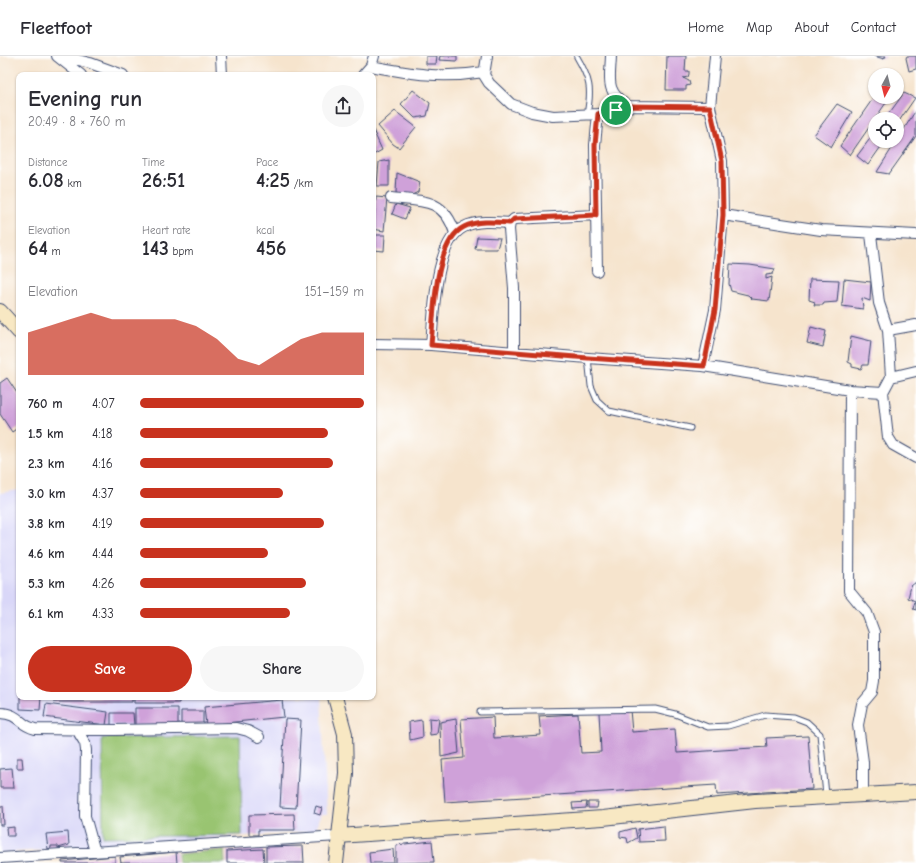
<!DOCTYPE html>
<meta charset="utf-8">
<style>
body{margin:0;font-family:"Comic Neue",sans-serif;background:#f7f7f7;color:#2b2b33;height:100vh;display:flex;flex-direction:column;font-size:15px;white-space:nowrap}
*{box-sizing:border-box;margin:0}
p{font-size:13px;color:#7c7c81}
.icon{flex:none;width:22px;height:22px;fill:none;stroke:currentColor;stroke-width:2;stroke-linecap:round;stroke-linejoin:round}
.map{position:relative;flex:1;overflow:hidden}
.details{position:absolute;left:16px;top:16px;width:360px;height:628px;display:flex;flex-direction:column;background:#fff;border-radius:8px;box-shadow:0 1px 3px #0004}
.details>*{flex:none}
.needle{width:26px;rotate:187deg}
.buttons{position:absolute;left:868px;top:12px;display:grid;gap:8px}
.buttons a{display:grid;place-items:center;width:36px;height:36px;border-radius:50%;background:#fff;box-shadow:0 1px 3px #0004;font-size:20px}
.pin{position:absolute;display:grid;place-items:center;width:34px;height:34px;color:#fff;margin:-17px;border:2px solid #fff;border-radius:50%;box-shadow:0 1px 4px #0007}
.round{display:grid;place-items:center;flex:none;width:42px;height:42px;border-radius:21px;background:#f7f7f7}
.headline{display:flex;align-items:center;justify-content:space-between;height:68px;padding:0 12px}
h1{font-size:22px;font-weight:700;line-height:30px}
.metrics{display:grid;grid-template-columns:repeat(3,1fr);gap:6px;height:68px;padding:4px 12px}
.metrics div{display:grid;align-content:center}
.metrics b{font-size:20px;font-weight:700}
.metrics small{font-size:11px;font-weight:400}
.metrics p{font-size:11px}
.chart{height:112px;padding:8px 12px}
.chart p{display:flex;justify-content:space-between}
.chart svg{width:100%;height:72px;margin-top:4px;fill:#c8321e;opacity:.7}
.button{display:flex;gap:8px;margin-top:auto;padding:8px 12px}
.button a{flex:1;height:46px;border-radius:24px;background:#c8321e;color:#fff;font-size:16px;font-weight:700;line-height:46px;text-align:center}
.button a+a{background:#f7f7f7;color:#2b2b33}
ul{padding:0 12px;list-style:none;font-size:13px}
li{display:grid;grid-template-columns:64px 48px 1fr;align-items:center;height:30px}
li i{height:10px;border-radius:5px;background:#c8321e}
header{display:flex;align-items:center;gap:24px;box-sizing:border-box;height:56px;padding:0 20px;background:#fff;border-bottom:1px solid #e1e1e2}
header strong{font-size:19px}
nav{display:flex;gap:22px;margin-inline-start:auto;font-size:14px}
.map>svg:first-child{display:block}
.built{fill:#d9d7f8}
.green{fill:#99c471;stroke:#5a7a68}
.building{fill:#cfa1d9}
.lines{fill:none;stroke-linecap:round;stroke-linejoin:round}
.lane-casing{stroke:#3c4a6f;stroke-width:7}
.street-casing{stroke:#3c4a6f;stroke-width:12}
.secondary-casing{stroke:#3c4a6f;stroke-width:16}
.lane{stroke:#fff;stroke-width:5}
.street{stroke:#fff;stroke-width:10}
.secondary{stroke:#f8e8c3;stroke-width:14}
.route-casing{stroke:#fff;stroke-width:8}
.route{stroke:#c8321e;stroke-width:5}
</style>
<header>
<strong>Fleetfoot</strong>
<nav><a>Home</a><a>Map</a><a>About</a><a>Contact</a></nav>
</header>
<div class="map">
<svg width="916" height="807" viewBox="0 0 916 807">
<rect width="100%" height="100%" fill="#fff"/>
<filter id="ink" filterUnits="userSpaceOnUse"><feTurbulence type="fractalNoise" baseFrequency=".025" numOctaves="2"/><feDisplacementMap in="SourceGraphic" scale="8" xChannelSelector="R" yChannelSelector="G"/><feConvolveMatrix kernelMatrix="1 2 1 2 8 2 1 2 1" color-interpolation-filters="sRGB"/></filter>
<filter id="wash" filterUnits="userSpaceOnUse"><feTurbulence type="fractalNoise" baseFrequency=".012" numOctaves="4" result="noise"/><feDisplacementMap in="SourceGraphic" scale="16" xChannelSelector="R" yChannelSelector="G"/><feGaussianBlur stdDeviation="0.9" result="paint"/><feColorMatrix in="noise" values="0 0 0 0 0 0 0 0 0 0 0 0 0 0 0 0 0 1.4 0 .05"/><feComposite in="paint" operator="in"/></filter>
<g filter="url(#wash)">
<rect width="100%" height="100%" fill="#f6e4cd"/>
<!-- built -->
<path class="built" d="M19,434V641H321L327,758H321L315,775L0,797V437Z"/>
<!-- green -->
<path class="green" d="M240,680L242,779L103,781L102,682Z
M224,794L225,807H179L178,798Z"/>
<g id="blocks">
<!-- building -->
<path class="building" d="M426,0H437L436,8H426Z
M440,0H457V5L439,4Z
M667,0H686L685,15H689V18L688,21L683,22L689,25L690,29L686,30V34H666Z
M874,0H886L884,3Z
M907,0H916V13L909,15L906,2Z
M413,34L430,47L427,60L415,62L401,48Z
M904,37L915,42L897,68V63H885Z
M874,41H890L850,99L840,90Z
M837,48L852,56L831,91L814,79Z
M916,54V80L889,118L877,116Z
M395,55L416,71L399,92L393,88L378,70Z
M373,74L382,94L373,99Z
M875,76V85H885L868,109L857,100Z
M389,104V130H377L379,106Z
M397,117L420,126L418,136L410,140L396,137Z
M376,141L387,142L384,175L373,173Z
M396,148L410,152L405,163L392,158Z
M373,179H385L384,195L373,194Z
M477,181L500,182L497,193H475Z
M730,208L750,209L775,213L773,218L766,219V223L772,221L769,245L752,243L748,239L731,235L729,228Z
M810,223L839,224L837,246L824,247L823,249H814L815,246L809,244Z
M844,223L871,226L870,245L862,242L863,253L842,250Z
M811,271L826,275L823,291L807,287Z
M851,280L871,285L868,309H863L861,313L852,311V308L848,306Z
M7,322L19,340V371L12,376L0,358V327Z
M916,526V554L913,553L915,545L908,542L911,530Z
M20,641H41L40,654L20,653Z
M54,641H132V646H54Z
M134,641H179V647H134Z
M282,644L284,661L206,669L204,651Z
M46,648L108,656L106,669L44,661Z
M135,652H178V669H135Z
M630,654L632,676L675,673L677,697L767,691L766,682L808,680L812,733L717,739L716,729L445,746L442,704L464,702L461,663L493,661L494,682L541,679L539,660L578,658L581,697L601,696L599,656Z
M181,655H203V669H181Z
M111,657H133L134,669H111Z
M429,662L439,663L437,678L430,679Z
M285,663L301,664L296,752L280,751Z
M456,663L459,697L441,701L440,666Z
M422,664L423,681L410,684L409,666Z
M17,702H22L23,712H17Z
M12,712L14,732H0V713Z
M587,746L586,752L573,753L572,747Z
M588,746H598L597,752H588Z
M0,750H3L4,769H0Z
M316,750L322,752L320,759L314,757Z
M294,758L295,774H258V779H249V759Z
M664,770L665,785L639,786L638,773Z
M14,771V780H7L6,772Z
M635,772L637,782L628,787L627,782L620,781V776Z
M68,776L69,789L58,792V790H51V792L48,793L46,778Z
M432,785L434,806L396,807V789Z
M303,790L304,807H266V791Z
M263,793L264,807H227V795Z
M393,793L394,807H370L369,796Z
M176,796L177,807H121L120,801Z
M115,800V807H62V805Z"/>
</g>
</g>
<g filter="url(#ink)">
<use href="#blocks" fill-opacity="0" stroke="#3c4a6f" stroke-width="1"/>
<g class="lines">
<!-- lane casing -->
<g class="lane-casing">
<path id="lane" d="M577,1C590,23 592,33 587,58
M588,302L591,330L597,344L609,355L690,372
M480,656L655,653L675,658L708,671L728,670L765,659L794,661L807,666L820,678L826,739"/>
</g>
<!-- street casing -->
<g class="street-casing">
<path id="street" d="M57,0L81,19
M62,0L90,7L123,19
M221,0L222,19
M487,0L484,19L489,27L511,48L532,56L553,60L598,58L627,50L710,51
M611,0C610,25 605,34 627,50
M371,10C412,18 441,23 484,16
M363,19L371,10L374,0
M391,142C422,145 444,142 455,177
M723,159L821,174L916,179
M871,178L879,247L888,274L891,321
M597,215L595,89L598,58
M888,274L916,269
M373,288L431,289L588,302L703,310L850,334L883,336
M431,289C434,259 434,186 464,171C477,164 496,166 510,167
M514,296V232L509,173L510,167L514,163L596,159
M703,310L715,254L723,159L722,105L710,51L715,0
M916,315L891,321L883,336L888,381L893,389L916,402
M850,334L849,535L867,557L874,576V625L872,636L862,648L858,669L863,706V739
M0,657C21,658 18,669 35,673L114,674L236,672L248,675L259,681
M77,674L85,687L86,694L85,760L95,796
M0,802L338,780"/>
</g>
<!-- secondary casing -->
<g class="secondary-casing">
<path id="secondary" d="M0,255L19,276
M335,641L345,678L346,717L336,807
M338,780L603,762L755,745L916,736"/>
</g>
<!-- lane -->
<use href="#lane" class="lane"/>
<!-- street -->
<use href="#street" class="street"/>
<!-- secondary -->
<use href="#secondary" class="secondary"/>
</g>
</g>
<g class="lines" filter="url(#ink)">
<!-- route casing -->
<g class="route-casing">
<path id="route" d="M627,50L710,51L722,105L723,159L715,254L704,310L588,302L431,289C434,259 434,186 464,171C477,164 496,166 510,167L514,163L596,159L595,89L598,58Z"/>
</g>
<!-- route -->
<use href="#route" class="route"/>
</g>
</svg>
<div class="buttons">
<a><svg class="needle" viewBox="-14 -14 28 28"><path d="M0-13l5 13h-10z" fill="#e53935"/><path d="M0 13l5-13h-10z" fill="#7c7c81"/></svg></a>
<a><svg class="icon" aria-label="locate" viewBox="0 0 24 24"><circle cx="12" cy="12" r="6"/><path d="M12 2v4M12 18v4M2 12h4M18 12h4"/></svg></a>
</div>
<div class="pin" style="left:616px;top:54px;background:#1e9e55"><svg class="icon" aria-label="arrive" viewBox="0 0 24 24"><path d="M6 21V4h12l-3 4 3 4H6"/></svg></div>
<section class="details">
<div class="headline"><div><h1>Evening run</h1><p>20:49 · 8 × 760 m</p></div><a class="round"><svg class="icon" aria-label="share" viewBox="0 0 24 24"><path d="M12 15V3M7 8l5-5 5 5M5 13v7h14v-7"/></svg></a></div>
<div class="metrics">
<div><p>Distance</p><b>6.08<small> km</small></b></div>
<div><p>Time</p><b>26:51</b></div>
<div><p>Pace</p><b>4:25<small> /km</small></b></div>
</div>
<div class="metrics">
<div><p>Elevation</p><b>64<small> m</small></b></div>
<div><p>Heart rate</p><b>143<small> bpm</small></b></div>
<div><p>kcal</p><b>456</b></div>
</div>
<div class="chart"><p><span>Elevation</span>151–159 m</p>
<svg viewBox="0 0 160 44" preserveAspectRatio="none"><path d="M0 44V18L10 14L20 10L30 6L40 10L50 10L60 10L70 10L80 14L90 22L100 34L110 38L120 30L130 22L140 18L150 18L160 18V44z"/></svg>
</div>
<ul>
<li><b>760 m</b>4:07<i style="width:100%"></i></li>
<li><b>1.5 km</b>4:18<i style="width:84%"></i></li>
<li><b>2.3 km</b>4:16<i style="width:86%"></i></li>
<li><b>3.0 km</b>4:37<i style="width:64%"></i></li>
<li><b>3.8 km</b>4:19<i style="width:82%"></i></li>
<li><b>4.6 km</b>4:44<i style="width:57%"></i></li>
<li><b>5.3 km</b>4:26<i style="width:74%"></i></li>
<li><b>6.1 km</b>4:33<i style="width:67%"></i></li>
</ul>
<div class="button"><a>Save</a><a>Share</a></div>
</section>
</div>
